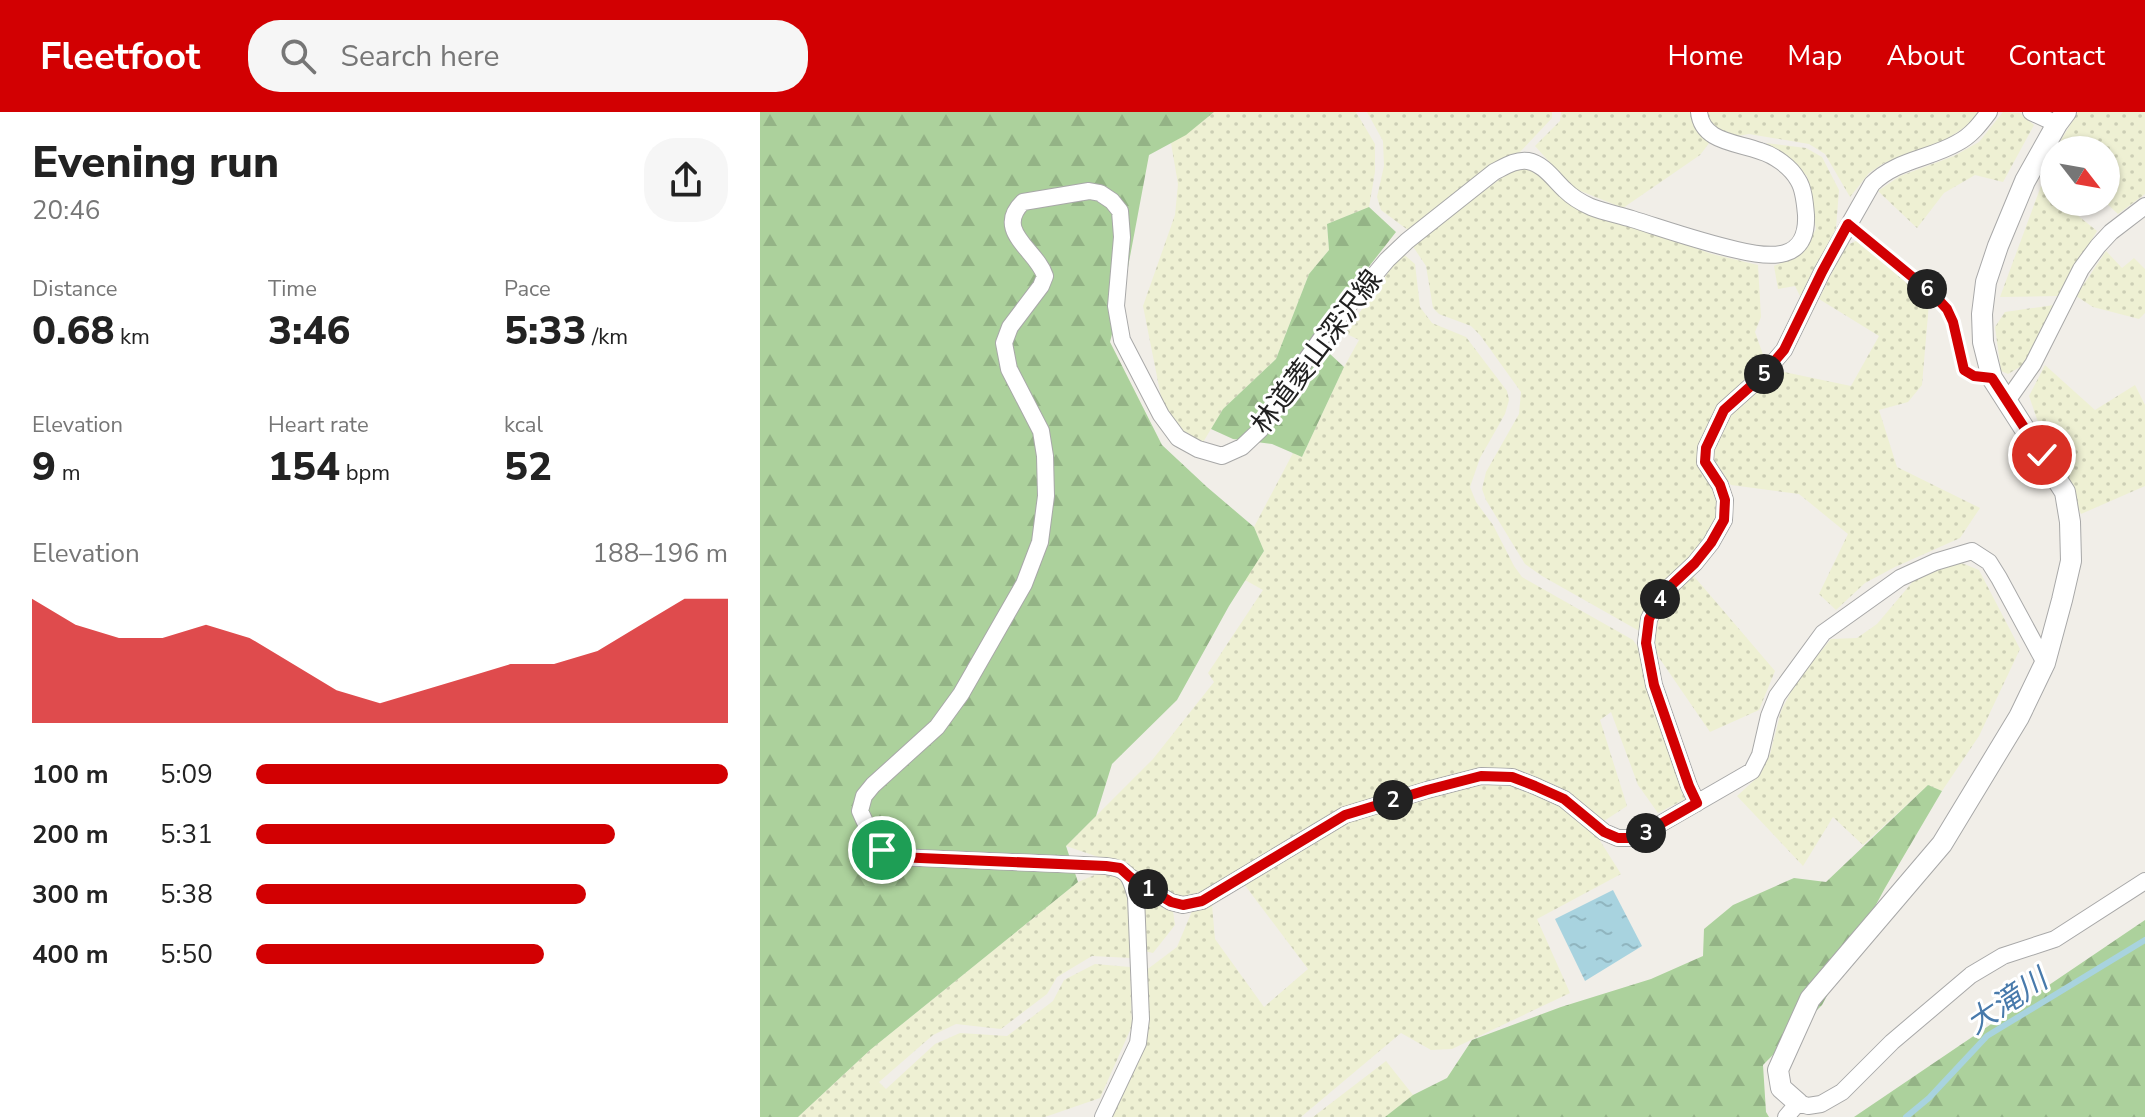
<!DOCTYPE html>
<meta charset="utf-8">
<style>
body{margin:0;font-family:"Nunito Sans","Noto Sans JP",sans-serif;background:#f6f6f6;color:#222;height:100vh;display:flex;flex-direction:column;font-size:30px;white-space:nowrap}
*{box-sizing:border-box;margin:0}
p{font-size:26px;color:#767676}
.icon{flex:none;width:44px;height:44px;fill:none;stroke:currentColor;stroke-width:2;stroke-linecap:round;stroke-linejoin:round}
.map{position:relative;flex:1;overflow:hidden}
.side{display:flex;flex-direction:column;background:#fff;width:760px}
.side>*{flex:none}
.needle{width:52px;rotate:121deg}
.tools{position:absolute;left:1280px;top:24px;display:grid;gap:16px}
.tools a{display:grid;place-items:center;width:80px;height:80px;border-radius:50%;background:#fff;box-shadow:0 2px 6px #0004;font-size:40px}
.pin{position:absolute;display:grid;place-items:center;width:68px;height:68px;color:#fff;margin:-34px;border:4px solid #fff;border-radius:50%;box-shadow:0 2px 8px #0007}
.km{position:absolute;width:40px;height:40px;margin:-20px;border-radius:50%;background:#222;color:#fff;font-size:22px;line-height:40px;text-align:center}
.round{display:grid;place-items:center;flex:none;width:84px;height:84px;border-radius:32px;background:#f6f6f6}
.summary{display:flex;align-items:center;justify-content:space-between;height:136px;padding:0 32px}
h1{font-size:44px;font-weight:800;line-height:60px}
.metrics{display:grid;grid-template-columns:repeat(3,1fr);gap:12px;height:136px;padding:8px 32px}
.metrics div{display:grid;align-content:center}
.metrics b{font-size:40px;font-weight:800}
.metrics small{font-size:22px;font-weight:400}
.metrics p{font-size:22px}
.chart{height:224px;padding:16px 32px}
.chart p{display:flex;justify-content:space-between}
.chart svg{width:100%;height:144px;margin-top:8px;fill:#d20002;opacity:.7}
ul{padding:0 32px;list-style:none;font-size:26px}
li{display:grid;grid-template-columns:128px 96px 1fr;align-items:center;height:60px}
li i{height:20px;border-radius:10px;background:#d20002}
header{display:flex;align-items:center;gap:48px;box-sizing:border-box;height:112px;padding:0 40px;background:#d20002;color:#fff}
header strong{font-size:38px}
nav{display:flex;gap:44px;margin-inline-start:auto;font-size:28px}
.search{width:560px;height:72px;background:#f6f6f6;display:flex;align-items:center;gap:20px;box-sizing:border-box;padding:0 28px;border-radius:32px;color:#767676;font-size:30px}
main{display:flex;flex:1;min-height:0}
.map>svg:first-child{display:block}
.farmland{fill:url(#farmland-dots)}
.forest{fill:url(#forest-firs)}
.water{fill:url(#water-ripples)}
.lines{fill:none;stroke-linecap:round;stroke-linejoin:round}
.stream{stroke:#a8d3df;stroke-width:6}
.service-casing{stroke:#a8a8a8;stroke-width:10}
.minor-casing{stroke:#a8a8a8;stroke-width:18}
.tertiary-casing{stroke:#a8a8a8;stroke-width:22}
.service{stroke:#fff;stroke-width:8}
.minor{stroke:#fff;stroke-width:16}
.tertiary{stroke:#fff;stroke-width:20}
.route-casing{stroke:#fff;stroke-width:16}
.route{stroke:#d20002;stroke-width:10}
.labels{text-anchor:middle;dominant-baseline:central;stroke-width:6;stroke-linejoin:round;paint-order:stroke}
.street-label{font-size:28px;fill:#212121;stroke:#fff}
.water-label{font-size:30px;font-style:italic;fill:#487aab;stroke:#fff}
</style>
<header>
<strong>Fleetfoot</strong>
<div class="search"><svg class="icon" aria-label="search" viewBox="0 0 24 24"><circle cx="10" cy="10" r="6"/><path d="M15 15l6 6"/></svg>Search here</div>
<nav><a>Home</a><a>Map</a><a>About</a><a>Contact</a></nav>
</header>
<main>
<section class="side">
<div class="summary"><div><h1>Evening run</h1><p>20:46</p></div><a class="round"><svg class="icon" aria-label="share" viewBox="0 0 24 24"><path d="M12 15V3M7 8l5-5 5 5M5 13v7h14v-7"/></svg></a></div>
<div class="metrics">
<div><p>Distance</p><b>0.68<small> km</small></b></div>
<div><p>Time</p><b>3:46</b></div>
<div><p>Pace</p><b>5:33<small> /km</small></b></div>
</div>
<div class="metrics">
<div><p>Elevation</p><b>9<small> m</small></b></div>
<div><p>Heart rate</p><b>154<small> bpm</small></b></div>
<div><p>kcal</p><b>52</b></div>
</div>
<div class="chart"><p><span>Elevation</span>188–196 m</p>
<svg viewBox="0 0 160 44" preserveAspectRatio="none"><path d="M0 44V6L10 14L20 18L30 18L40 14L50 18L60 26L70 34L80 38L90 34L100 30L110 26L120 26L130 22L140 14L150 6L160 6V44z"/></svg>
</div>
<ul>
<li><b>100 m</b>5:09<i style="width:100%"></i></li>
<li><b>200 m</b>5:31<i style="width:76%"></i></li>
<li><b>300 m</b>5:38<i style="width:70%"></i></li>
<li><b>400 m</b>5:50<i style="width:61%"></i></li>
</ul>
</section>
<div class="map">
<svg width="1385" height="1005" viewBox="0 0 1385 1005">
<defs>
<pattern id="farmland-dots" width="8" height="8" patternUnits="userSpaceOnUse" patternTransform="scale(2)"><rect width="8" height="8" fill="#eef0d3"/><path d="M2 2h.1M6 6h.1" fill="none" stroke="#ccceb5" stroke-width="1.8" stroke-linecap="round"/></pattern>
<pattern id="forest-firs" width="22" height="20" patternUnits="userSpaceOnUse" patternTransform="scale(2)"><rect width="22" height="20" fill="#acd19c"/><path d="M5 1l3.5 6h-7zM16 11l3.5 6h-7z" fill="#94b386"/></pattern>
<pattern id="water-ripples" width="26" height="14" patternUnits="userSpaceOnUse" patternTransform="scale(2)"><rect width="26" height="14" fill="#a8d3df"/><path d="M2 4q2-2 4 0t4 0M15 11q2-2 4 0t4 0" fill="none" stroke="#90b5bf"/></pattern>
</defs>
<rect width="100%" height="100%" fill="#f1eee8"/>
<!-- farmland -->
<path class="farmland" d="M454,0H596L615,32V60L609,95L567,112L569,138L549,162L516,247L463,297L442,332L426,326L404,300L383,194L415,103L418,72L411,31L428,21Z
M607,0H792V6L760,40L731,55L652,121L621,98L617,85L624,54L623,29Z
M801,0H931L935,16L950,30L940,43L863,96L813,76L775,34L800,9Z
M945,0H1218L1208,13L1187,27L1124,51L1109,61L1090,85L1065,42L1049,32L989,22L971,25L956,20Z
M1243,0L1260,1L1274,13L1243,70L1215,63L1184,81L1157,116L1118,79L1140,64L1194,44L1219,30Z
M1318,0H1385V82L1358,102L1345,90L1346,38H1295Z
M1006,31L1046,36L1062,45L1079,78L1076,116L1042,188L1035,174L1018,177L1014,154L1040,143L1056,117L1047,64Z
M763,55L777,61L833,99L952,142L998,153L1001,205L995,220L1006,251L942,337L960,389L957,411L881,520L782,464L765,452L726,388L722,377L726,360L759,302L761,280L720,223L711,214L679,202L673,196L666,154L652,133L752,58Z
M1281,74L1294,84V90H1301L1337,119L1298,184L1240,185Z
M1098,128L1169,191L1162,273L1148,290L1119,298L1137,355L1220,396L1200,426L1135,455L1105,471L1076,498L1059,482L1088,422L1039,382L971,373L954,353L953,334L972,296L1014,258L1091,274L1119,224L1059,187L1085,134Z
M1346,139L1362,156L1374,146L1385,157V201L1379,207L1333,195L1316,184Z
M642,141L655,152L660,195L672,211L706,225L747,279L749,288L745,302L720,346L710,375L716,390L733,413L754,454L762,465L873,528L883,542L927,686L898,701L878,673L851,600L840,608L867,694L844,709L820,689L790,671L754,658H715L660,672L579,697L464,768L432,784L410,786L365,754L306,734L393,647L454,570L448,561L503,478L485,468L504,439L494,415L533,341L542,345L584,255L599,228L585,221Z
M1294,193L1265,252L1248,262L1241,259L1235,215L1245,200Z
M1285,253L1335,298L1375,273L1385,293V374L1321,402L1279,313L1269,284Z
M1199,450L1219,458L1260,537L1219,624L1182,679L1168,673L1103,733L1073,705L1043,754L977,684L1000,663L1010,642L1021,599L1037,568L1071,527L1097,526L1117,512L1155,467L1175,456Z
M932,462L1015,559L999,598L950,620L891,534L895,507L909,483Z
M728,672L757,675L798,692L837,724L861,762L777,807L810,881L692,937L671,938L641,921L541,1005H347L387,915L385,859L417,835L432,799L452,793L455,827L504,895L548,857L484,772L584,712L699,676Z
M337,762H352L366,771L371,846L332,844L297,865L287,882L241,917L196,912L173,923L119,970L126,977L175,932L200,921L247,924L293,889L304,868L335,852L370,855L372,914L340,986L285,1005H38L110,938L318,770Z
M395,788L413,799L415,813L393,841L384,839L382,792Z
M626,949L653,983L625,1005H553Z"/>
<!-- forest -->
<path class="forest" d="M0,0H454L426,23L389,43L366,166L350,230L402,333L447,375L494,415L504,439L469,494L417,588L352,652L336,704L306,734L318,770L110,938L38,1005H0Z
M609,95L636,120L564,212L570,242L584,255L542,345L512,332L473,327L451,317L463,297L516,247L549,162L569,138L567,112Z
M1168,673L1182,679L1125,776L1062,893L1003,953L1006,1000L1009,1005H625L653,983L687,966L712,928L801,895L891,867L943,844L944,817L973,793L1034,766L1066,770Z
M1385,808V1005H1094Z"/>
<!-- water -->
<path class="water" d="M853,778L882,834L825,869L795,807Z"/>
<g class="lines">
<!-- stream -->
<path class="stream" d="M1146,1005L1169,986L1227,924L1385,828"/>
<!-- service casing -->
<g class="service-casing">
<path id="service" d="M1089,113L1173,182L1187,197L1193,210L1204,258L1214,264L1231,266"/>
</g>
<!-- minor casing -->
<g class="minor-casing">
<path id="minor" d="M1271,0L1297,12
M1247,289L1273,252L1321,157L1338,134L1351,120L1385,94
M937,691L929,674L894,573L886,531L889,507L902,482L935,451L951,431L964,408L965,388L960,373L945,350L946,336L964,298L1002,264L1024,238L1062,160L1112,72C1136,48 1169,47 1197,31C1211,24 1220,12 1229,0
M370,765L411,790L423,793L442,789L585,703L667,678L721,664L752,665L775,674L804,687L844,720L858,726H876L992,659L1000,643L1009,604L1017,584L1063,521L1140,466L1175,450L1212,439L1229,450L1239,466L1285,551
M343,1005L378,931L381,907L376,785C370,764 369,757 346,754L137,745C114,734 110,721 100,699L104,684L113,673L177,615L201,582L264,472L280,430L286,384L285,344L281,319L249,257L244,231L250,215L281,174L285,164C277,138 233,119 263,90L329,79L340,81L352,89L360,99L362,125L356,194L362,228L401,303L418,326L438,337L462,344L482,335L500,318L527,275L563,224L627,148L647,129L734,60C744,55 756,47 768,49C784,52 794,68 805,78C812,85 822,91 831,95C844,100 859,103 872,107C907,118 941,130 977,138C1010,146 1048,150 1046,103C1045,92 1044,77 1038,68C1031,55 1014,43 1000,39C976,30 942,30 939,0
M1026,1005L1038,991L1048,994L1061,992L1082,980L1132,930L1211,863L1243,844L1295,827L1385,769"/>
</g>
<!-- tertiary casing -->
<g class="tertiary-casing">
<path id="tertiary" d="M1038,991L1021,976L1018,958L1050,887L1182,732L1259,605L1285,551L1302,488L1311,449L1310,410L1305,380L1232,266L1223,230L1222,202L1226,170L1238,134L1265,69L1297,12L1306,0"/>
</g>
<!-- service -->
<use href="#service" class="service"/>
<!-- minor -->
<use href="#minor" class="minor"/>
<!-- tertiary -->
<use href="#tertiary" class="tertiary"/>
</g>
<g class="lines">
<!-- route casing -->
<g class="route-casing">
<path id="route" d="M122,738L137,745L346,754L360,756L370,765L411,790L423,793L442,789L585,703L667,678L721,664L752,665L775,674L804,687L844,720L858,726H876L937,691L929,674L894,573L886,531L889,507L902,482L935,451L951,431L964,408L965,388L960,373L945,350L946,336L964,298L1002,264L1024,238L1062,160L1088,112L1173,182L1187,197L1193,210L1204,258L1214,264L1232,266L1282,343"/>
</g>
<!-- route -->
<use href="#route" class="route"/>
</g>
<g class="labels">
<!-- street labels -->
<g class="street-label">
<text transform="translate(557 240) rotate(-53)">林道菱山深沢線</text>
</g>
<!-- water labels -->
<g class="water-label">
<text transform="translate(1247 890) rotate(-34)">大滝川</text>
</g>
</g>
</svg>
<div class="tools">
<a><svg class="needle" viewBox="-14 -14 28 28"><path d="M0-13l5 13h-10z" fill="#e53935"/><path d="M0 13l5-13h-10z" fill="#767676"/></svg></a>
</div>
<div class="pin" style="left:122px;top:738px;background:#1e9e55"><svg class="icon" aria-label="arrive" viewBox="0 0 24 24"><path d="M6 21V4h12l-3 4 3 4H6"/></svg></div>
<div class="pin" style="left:1282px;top:343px;background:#d93025"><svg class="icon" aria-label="check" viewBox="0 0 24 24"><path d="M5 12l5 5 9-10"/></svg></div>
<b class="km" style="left:388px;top:777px">1</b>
<b class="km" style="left:633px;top:688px">2</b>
<b class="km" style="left:886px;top:721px">3</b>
<b class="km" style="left:900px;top:487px">4</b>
<b class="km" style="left:1004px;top:262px">5</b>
<b class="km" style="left:1167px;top:177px">6</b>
</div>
</main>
